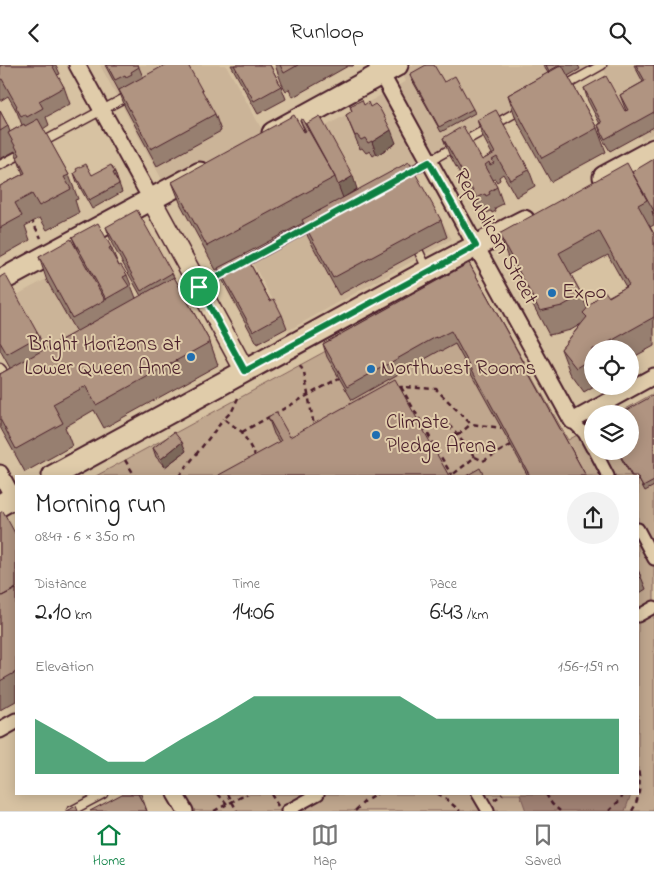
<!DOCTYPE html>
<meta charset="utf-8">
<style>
body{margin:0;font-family:"Indie Flower",sans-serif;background:#f2f2f2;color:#222;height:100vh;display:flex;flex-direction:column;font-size:19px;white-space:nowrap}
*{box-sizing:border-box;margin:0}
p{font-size:16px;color:#767676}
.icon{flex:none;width:28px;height:28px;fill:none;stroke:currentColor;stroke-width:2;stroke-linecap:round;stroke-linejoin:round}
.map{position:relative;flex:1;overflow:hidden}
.sheet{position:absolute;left:15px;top:410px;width:624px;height:320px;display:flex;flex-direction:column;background:#fff;border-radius:0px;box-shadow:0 2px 12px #0003}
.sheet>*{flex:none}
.fabs{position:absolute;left:584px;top:275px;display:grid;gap:10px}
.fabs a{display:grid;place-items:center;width:55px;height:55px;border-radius:50%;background:#fff;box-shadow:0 2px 12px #0003;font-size:25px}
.pin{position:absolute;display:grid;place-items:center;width:42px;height:42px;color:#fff;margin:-21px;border:2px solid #fff;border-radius:50%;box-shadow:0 1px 5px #0007}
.round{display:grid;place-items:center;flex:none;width:52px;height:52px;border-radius:26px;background:#f2f2f2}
.headline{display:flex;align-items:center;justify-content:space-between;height:85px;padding:0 20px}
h1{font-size:28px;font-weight:600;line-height:38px}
.figures{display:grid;grid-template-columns:repeat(3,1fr);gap:8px;height:85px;padding:5px 20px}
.figures div{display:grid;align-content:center}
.figures b{font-size:25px;font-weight:600}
.figures small{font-size:14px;font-weight:400}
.figures p{font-size:14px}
.chart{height:140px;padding:10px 20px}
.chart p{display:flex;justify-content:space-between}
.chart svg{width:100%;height:90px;margin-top:5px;fill:#0b8043;opacity:.7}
header{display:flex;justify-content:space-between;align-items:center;height:65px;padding:0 20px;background:#fff;font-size:22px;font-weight:600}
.menu{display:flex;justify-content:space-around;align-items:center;height:70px;border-top:1px solid #e0e0e0;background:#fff;font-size:14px;color:#767676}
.menu a{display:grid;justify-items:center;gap:2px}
.menu .active{color:#0b8043}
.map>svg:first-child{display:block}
.built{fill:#cbb498}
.green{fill:#c0a78e;stroke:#85635c}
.water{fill:#9f8173;stroke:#7d5a56}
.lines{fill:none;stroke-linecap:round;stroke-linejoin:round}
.service-casing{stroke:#4a1f2b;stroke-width:11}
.pedestrian-casing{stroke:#4a1f2b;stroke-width:15}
.minor-casing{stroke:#4a1f2b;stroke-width:19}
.tertiary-casing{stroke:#4a1f2b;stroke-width:22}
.secondary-casing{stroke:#4a1f2b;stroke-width:25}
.path{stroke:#4a1f2b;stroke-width:2.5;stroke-dasharray:5 4;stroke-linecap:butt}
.service{stroke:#e0ccaa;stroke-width:8}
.pedestrian{stroke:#e0ccaa;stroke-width:11}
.minor{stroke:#e0ccaa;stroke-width:15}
.tertiary{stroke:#e0ccaa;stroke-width:19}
.secondary{stroke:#e0ccaa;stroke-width:21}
.wall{fill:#977f6f;stroke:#4a1f2b;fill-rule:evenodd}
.shaded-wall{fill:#7b685a;stroke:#4a1f2b}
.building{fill:#b09481;stroke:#4a1f2b}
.route-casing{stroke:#fff;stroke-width:10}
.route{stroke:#0b8043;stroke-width:6}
.poi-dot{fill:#1f6fb2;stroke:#e0ccaa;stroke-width:2}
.labels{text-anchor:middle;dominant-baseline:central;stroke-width:4;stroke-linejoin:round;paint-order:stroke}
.street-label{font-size:21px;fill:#4a1f2b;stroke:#e0ccaa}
.poi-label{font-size:21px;fill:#4a1f2b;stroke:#e0ccaa;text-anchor:start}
</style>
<header><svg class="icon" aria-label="back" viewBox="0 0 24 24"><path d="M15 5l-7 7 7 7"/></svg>Runloop<svg class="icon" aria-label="search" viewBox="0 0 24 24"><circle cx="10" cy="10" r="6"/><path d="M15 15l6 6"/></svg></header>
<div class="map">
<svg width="654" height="746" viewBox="0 0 654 746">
<rect width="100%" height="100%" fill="#d7c2a2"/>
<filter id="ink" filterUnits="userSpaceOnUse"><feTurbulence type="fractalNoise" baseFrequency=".02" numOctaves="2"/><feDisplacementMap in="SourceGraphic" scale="10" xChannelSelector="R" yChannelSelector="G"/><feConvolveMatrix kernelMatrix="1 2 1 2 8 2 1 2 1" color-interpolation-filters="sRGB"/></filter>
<g filter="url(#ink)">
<!-- built -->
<path class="built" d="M100,0H226L271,81L173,135Z
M397,0H597L412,103L452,174L289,265L252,197L366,134L326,61L406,16Z
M601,0H654V68L642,75Z
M79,196L117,262L52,298L15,231Z"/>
<!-- green -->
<path class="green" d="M473,206L568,375L592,362V386H630V349H617L654,328V746H193L184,729H638V411H96Z"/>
<!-- water -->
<path class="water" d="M520,729H631L625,746H526Z"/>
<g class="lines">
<!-- service casing -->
<g class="service-casing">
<path id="service" d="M563,22L602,0
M41,78L130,30
M0,100L25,87
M406,109L522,44
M419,187L427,204
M239,200L314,159
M175,235L229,206
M0,303L2,305
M71,746L103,729"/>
</g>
<!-- pedestrian casing -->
<g class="pedestrian-casing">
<path id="pedestrian" d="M572,356L584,368L592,383
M595,386L608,411
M638,464L654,494
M638,551L654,542
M478,729L488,746
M287,746L318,729"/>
</g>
<!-- minor casing -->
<g class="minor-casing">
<path id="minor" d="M77,0L151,134
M377,1L572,356L654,311
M0,408L16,438
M0,665L16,656
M175,729L185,746"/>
</g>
<!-- tertiary casing -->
<g class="tertiary-casing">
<path id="tertiary" d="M151,134L245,306"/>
</g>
<!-- secondary casing -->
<g class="secondary-casing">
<path id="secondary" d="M273,68L397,0
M604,112L654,85
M0,216L200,108
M53,411L428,206L524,156
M0,440L16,431"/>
</g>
<!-- path -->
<path class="path" d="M31,154L41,173
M300,300L304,308L314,361
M401,322L452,411
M398,323L401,322L436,324L471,359L502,363
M238,333L232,346L224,354L242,367L256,392
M449,360L475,392L451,411
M242,367L339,313
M458,370L471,359
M475,392L483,396L511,380
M125,395L135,411
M179,411L224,354
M218,729L227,739
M228,729L237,746
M271,729L278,741
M437,729L445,733L460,746
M546,729L552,739L560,746
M494,735L503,729
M214,746L247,729
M355,746L365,736L377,729
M609,746L620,735L623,729
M632,746C640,733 641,718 638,704"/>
<!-- service -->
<use href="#service" class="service"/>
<!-- pedestrian -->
<use href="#pedestrian" class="pedestrian"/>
<!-- minor -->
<use href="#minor" class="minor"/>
<!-- tertiary -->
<use href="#tertiary" class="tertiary"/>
<!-- secondary -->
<use href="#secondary" class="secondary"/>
</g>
<!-- wall -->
<path class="wall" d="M0,0H56L60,9L57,10L64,22L70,39L46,52L49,60L43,64L69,110L78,134L75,135L79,148L47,165L40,153L25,161L30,175L0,192V121L23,109L15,86L0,94V46L8,61L10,67L22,60L17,47L8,31L0,36Z
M105,0H138L143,12L215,49L221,66L157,101L125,42L120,28Z
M231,0H270L281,21L286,34L258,49Z
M275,0H354L353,1H348L293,32L289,24L286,26L282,19Z
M543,0H578L580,4L568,11L597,63L606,87L551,117L516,54L508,30L548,8Z
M634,0H654V62L610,86L602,73L598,60L600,59L588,36L584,23L625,46H626L620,30L643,17Z
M410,9L444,17L473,44L475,48L441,67L411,13Z
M364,40L396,78L377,90L376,89L373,91L370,86L366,88L362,83L360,84L346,50L352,47L350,41Z
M300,55L306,59L357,124L343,133L441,155L447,172L339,230L308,172L303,158L245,189L270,236L282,250L287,263L257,279L223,216L218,204L216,205L181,140L172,117L304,67H305Z
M477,55L529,105L535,121L516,132L503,109L499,112L500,115L497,117L495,114L493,115L497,122L503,139L495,143L496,146L492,148L491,146L483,150L449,89L443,73L482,95L492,89L483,72Z
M654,94V150L652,146L654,153V160L650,162L654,169V281L630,294V284H592V321H594L584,327L570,308L561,284L581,259L571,265L549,270L508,193L499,169L633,108ZM608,190L626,222L587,243L582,230L571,210Z
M115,107L118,116L122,127L92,144L77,117L74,108L92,110Z
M106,162L172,208L174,212L210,277L218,300L104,363L94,345L65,362L72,381L25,407L0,362V309L10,303L0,285V212L39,271L44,284L76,267L47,216L39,192L77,184L72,172L111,182L119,201L127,210L136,233L141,231L112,179Z
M469,198L586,411H528L455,279L442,286L441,285L352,335L327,292L323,279Z
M654,330V421L645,426L639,415L638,416V411H631L617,386H630Z
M268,352L290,372L279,377L274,369Z
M153,383L186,386L165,402L156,392Z
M0,448L16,470V636L0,645Z
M638,505L641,512L646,524L638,529Z
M122,729H141L147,746Z"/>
<!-- shaded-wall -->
<path class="shaded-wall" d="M391,65L396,78L377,90L372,77Z
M353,111L357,124L343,133L338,120Z
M182,377L186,386L165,402L161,394Z"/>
<!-- building -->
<path class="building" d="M0,0H52L64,22L39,36L43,43L27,52L25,49L21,51L16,42L17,41L2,14L0,15Z
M107,0H138L139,2L131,7L132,9L126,12L125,10L115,15Z
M165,0H188L215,49L151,84L119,25Z
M234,0H270L281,21L254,36Z
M280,0H298L284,8Z
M426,0H434L444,17L455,11L473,44L439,62L410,9Z
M546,0H560L549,6Z
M562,0L597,63L542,93L508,30Z
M636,0H654V47L605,74L598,60L602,58L584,23L606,11L625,46L628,45L620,30L645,16Z
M362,35L364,40L368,37L370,42L375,39L380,44L391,65L372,77V76L368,78L365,73L361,75L357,70L355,71L346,50L352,46L350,41Z
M496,45L529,105L510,115L497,92L492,95L494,98L490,100L489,97L485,100L497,122L489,127L490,129L486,131L485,129L477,133L443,73L463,61L482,95L495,88L477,55Z
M0,46L8,61L0,66Z
M294,50L304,67L306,66L300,55L302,54L335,112L207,181L172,117Z
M320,51L353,111L338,120L335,112L306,59Z
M38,54L69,110L64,112L71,124L39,141L32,129L15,138L22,151L0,163V121L25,108L17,92L20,90L8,68L24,59L25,61Z
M654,94V146L632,107Z
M409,97L441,155L333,213L302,155Z
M627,98L647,135L638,140L654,169V252L602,281L604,284H592V293L576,303L561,284L587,252L583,248L604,225L609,232L629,220L599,166L559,188L582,230L562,241L540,246L499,169Z
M86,99L92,110L111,100L115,107L113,108L119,119L89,135L74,108L77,106L76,104Z
M137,145L172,208L141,226L106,162Z
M98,158L111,182L109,183L119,201L121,200L127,210L123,212L129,221L106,234L72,172Z
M71,174L105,235L72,253L39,192Z
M245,189L270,236L274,234L282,250L253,266L218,203Z
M469,198L586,411H530L451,266L437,273L436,272L347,322L323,279Z
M5,209L39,271L7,289L0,277V212Z
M174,212L210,277L96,340L86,321L53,339L63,358L16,384L0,354V309Z
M395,314L449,411H217L281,376L268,352L276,347L290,372Z
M654,330V416L643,422L637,411H632L618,386H630V349H620Z
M174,367L182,377L161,394L153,383Z
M480,403L484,411H466Z
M3,446L16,470V523L0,532V448Z
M638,505L641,512L638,513Z
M16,524V607L0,616V532Z
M122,729H138L147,746H90Z
M76,741L78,746H67Z"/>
</g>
<g class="lines" filter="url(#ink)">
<!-- route casing -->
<g class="route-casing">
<path id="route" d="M429,97L476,181L245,306L199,222Z"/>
</g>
<!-- route -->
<use href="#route" class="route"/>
</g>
<!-- markers -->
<g class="poi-dot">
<circle cx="552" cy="228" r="5"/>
<circle cx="191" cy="292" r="5"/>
<circle cx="371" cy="304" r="5"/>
<circle cx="376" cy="370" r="5"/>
</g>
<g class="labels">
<!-- street labels -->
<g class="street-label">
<text transform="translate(495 172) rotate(61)">Republican Street</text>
</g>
<!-- poi labels -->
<g class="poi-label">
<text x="562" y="228">Expo</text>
<text x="181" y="280" text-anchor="end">Bright Horizons at<tspan x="181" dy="24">Lower Queen Anne</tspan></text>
<text x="381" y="304">Northwest Rooms</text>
<text x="386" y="358">Climate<tspan x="386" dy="24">Pledge Arena</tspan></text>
</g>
</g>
</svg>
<div class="fabs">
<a><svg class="icon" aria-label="locate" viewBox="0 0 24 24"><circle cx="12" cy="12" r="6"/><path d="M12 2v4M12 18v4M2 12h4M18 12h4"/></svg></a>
<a><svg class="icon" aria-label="layers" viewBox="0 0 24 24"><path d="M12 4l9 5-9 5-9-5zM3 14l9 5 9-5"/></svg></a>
</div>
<div class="pin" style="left:199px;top:222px;background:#1e9e55"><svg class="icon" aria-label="arrive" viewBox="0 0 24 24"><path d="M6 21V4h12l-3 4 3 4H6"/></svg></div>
<section class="sheet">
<div class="headline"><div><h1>Morning run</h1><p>08:47 · 6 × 350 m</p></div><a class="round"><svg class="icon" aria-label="share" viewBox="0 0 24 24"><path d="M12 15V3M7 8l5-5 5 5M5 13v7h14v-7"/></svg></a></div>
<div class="figures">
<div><p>Distance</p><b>2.10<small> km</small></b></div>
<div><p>Time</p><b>14:06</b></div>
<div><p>Pace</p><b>6:43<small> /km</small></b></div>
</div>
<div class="chart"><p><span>Elevation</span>156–159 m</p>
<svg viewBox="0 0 160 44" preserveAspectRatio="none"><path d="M0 44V17L10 27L20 38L30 38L40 27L50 17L60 6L70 6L80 6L90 6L100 6L110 17L120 17L130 17L140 17L150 17L160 17V44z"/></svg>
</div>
</section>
</div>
<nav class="menu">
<a class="active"><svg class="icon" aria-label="home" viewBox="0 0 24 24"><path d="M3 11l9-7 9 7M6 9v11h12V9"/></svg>Home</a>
<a><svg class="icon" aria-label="map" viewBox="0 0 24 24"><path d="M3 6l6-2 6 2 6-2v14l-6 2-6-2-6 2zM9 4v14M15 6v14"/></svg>Map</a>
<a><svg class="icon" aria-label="saved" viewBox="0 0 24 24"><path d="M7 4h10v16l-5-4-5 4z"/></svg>Saved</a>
</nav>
